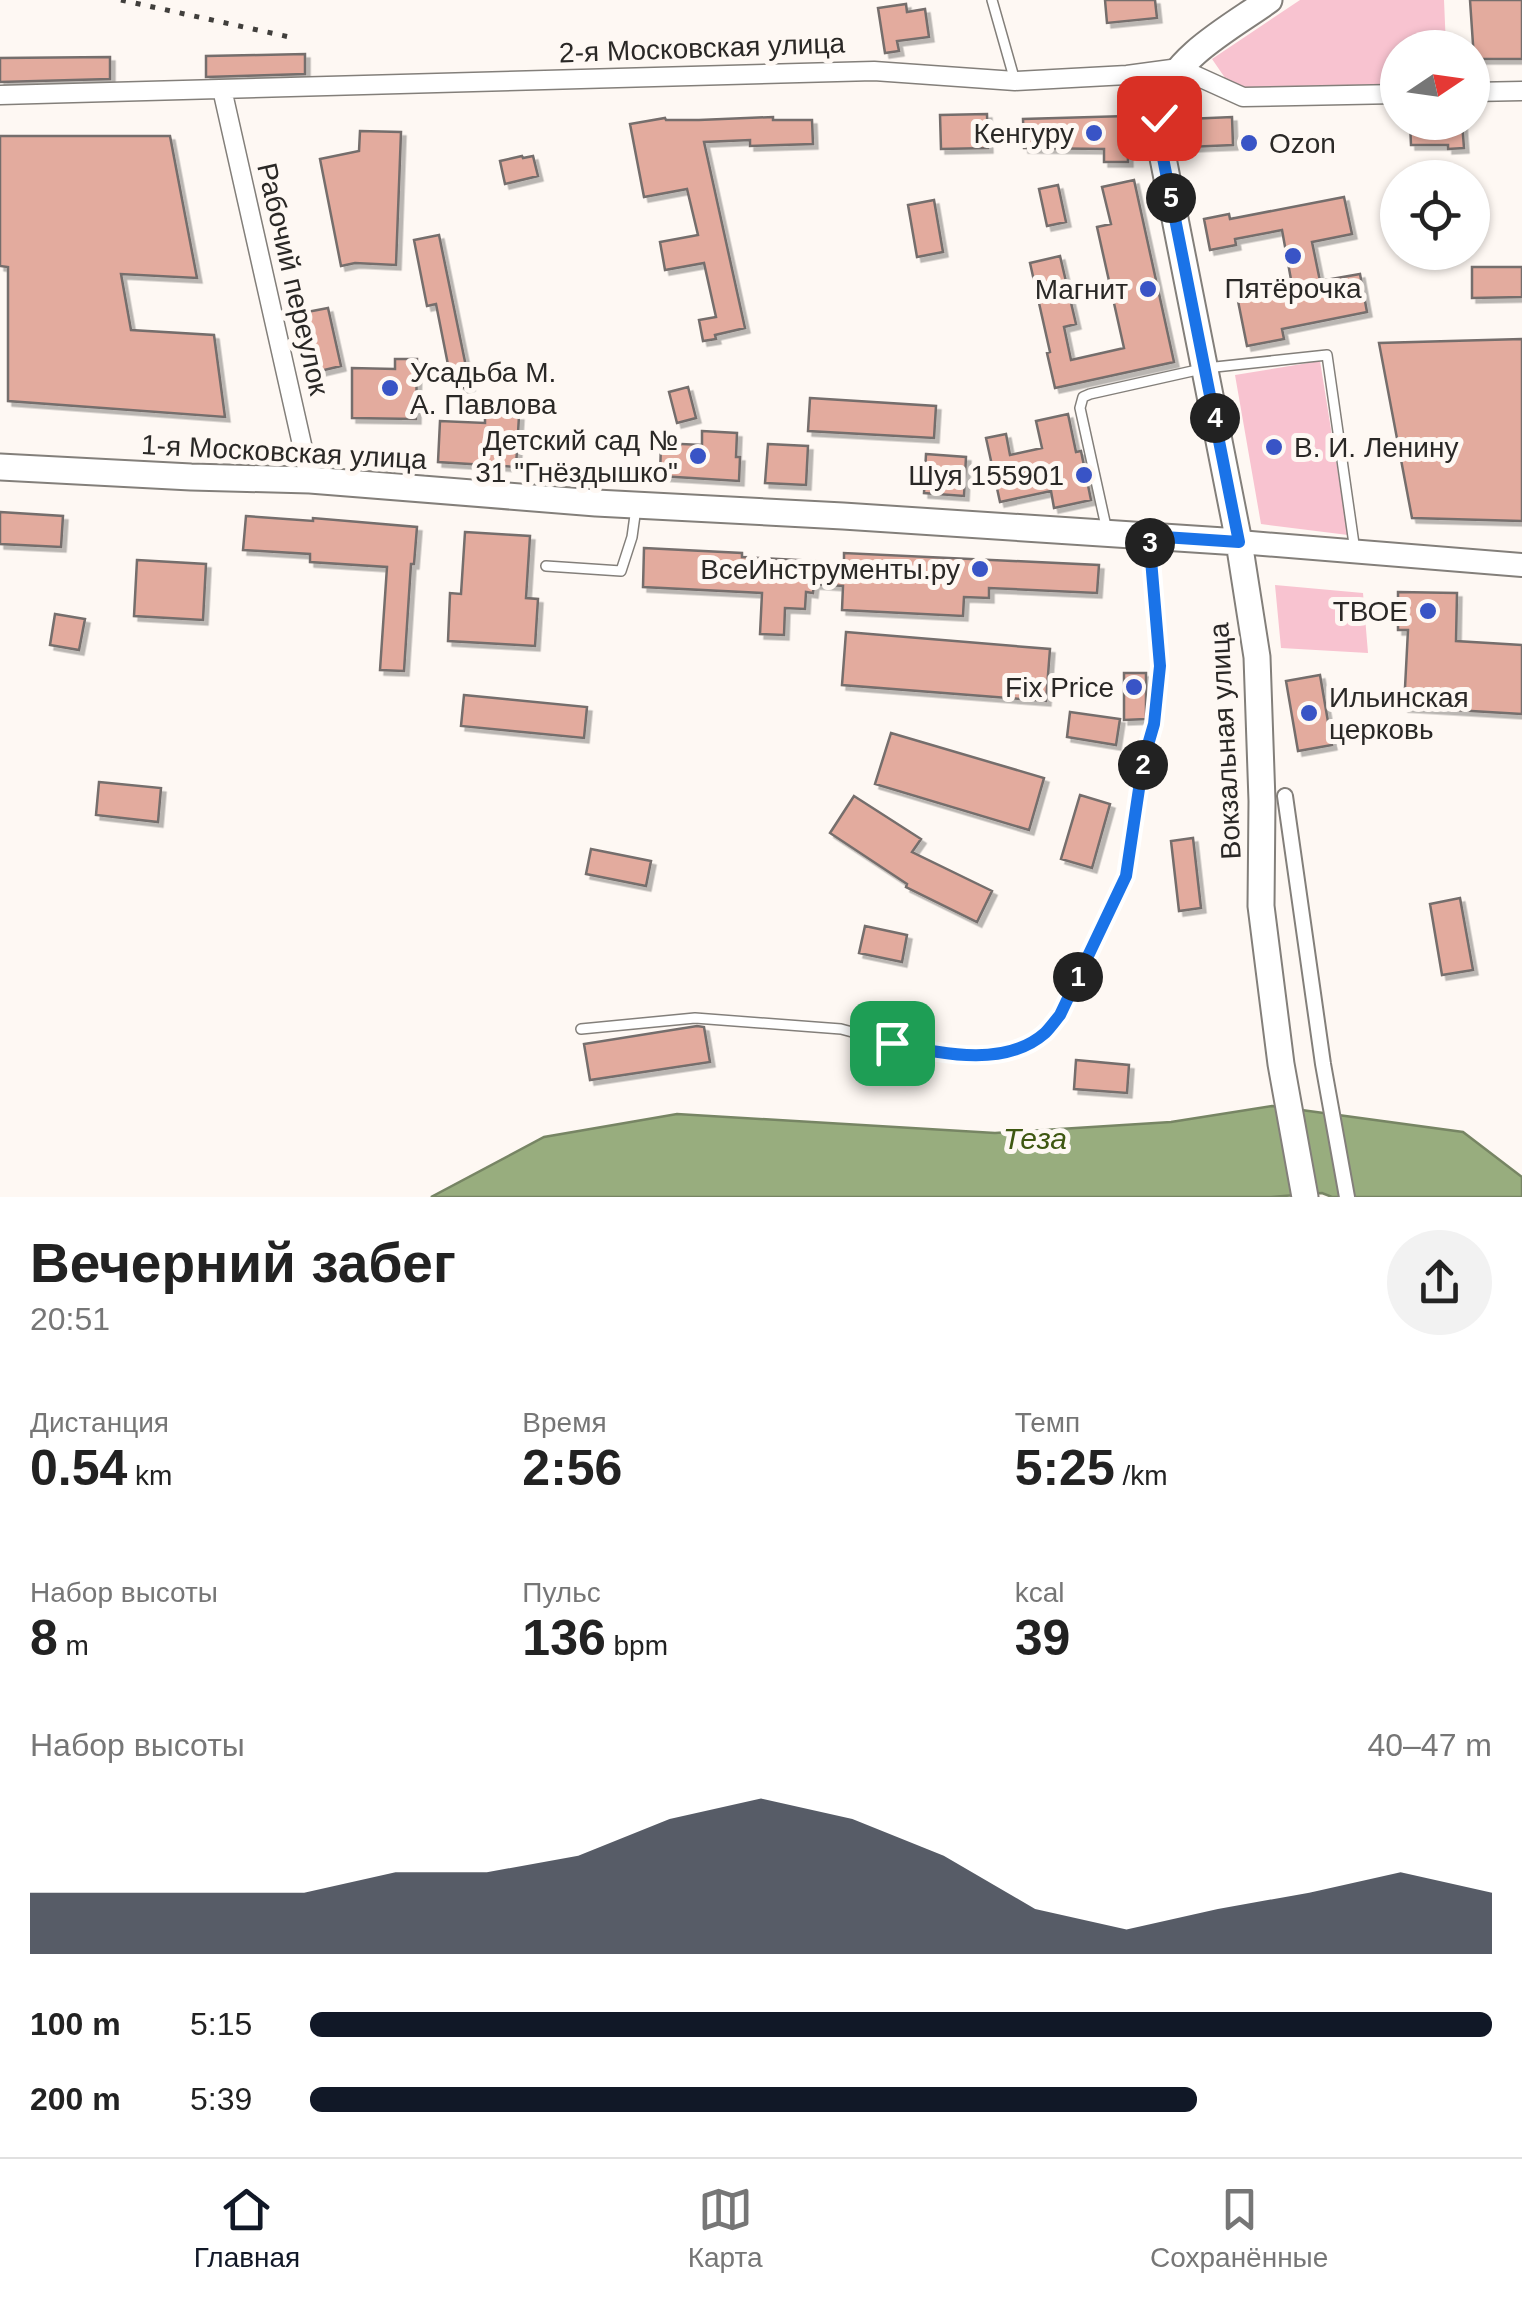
<!DOCTYPE html>
<html lang="ru">
<meta charset="utf-8">
<style>
body{margin:0;font-family:Helvetica,sans-serif;background:#f2f2f2;color:#222;height:100vh;display:flex;flex-direction:column;font-size:38px;white-space:nowrap}
*{box-sizing:border-box;margin:0}
p{font-size:32px;color:#767676}
.icon{flex:none;width:55px;height:55px;fill:none;stroke:currentColor;stroke-width:2;stroke-linecap:round;stroke-linejoin:round}
.map{position:relative;height:1197px;overflow:hidden}
.panel{display:flex;flex-direction:column;background:#fff;flex:1}
.panel>*{flex:none}
.needle{width:65px;rotate:77deg}
.buttons{position:absolute;left:1380px;top:30px;display:grid;gap:20px}
.buttons a{display:grid;place-items:center;width:110px;height:110px;border-radius:50%;background:#fff;box-shadow:0 2px 8px #0004;font-size:50px}
.pin{position:absolute;display:grid;place-items:center;width:85px;height:85px;color:#fff;margin:-42px;border-radius:20px;box-shadow:0 5px 15px #0006}
.km{position:absolute;width:50px;height:50px;margin:-25px;border-radius:50%;background:#222;color:#fff;font-size:28px;line-height:50px;text-align:center}
.round{display:grid;place-items:center;flex:none;width:105px;height:105px;border-radius:52px;background:#f2f2f2}
.headline{display:flex;align-items:center;justify-content:space-between;height:170px;padding:0 30px}
h1{font-size:55px;font-weight:800;line-height:75px}
.figures{display:grid;grid-template-columns:repeat(3,1fr);gap:15px;height:170px;padding:10px 30px}
.figures div{display:grid;align-content:center}
.figures b{font-size:50px;font-weight:800}
.figures small{font-size:28px;font-weight:400}
.figures p{font-size:28px}
.chart{height:280px;padding:20px 30px}
.chart p{display:flex;justify-content:space-between}
.chart svg{width:100%;height:180px;margin-top:10px;fill:#111827;opacity:.7}
ul{padding:0 30px;list-style:none;font-size:32px}
li{display:grid;grid-template-columns:160px 120px 1fr;align-items:center;height:75px}
li i{height:25px;border-radius:12px;background:#111827}
.dock{display:flex;justify-content:space-around;align-items:center;height:140px;border-top:2px solid #e0e0e0;background:#fff;font-size:28px;color:#767676}
.dock a{display:grid;justify-items:center;gap:5px}
.dock .active{color:#111827}
.map>svg:first-child{display:block}
.green{fill:#f8c3d0}
.water{fill:#98ad7e;stroke:#778564;stroke-width:2.5}
.building{fill:#e3ab9e;stroke:#756e6c;stroke-width:2.5;filter:url(#shadow)}
.lines{fill:none;stroke-linecap:round;stroke-linejoin:round}
.service-casing{stroke:#837f7a;stroke-width:12}
.pedestrian-casing{stroke:#837f7a;stroke-width:18}
.minor-casing{stroke:#837f7a;stroke-width:21}
.tertiary-casing{stroke:#837f7a;stroke-width:26}
.secondary-casing{stroke:#837f7a;stroke-width:29}
.service{stroke:#fff;stroke-width:9}
.pedestrian{stroke:#fff;stroke-width:14}
.minor{stroke:#fff;stroke-width:18}
.tertiary{stroke:#fff;stroke-width:22}
.secondary{stroke:#fff;stroke-width:25}
.rail{stroke:#413f3c;stroke-width:5;stroke-dasharray:5 10;stroke-linecap:butt}
.route-casing{stroke:#fff;stroke-width:20}
.route{stroke:#1a73e8;stroke-width:12}
.poi-dot{fill:#3954c6;stroke:#fef8f3;stroke-width:4}
.labels{text-anchor:middle;dominant-baseline:central;stroke-width:10;stroke-linejoin:round;paint-order:stroke}
.street-label{font-size:28px;fill:#2a2826;stroke:#fef8f3}
.poi-label{font-size:28px;fill:#2a2826;stroke:#fef8f3;text-anchor:end}
.water-label{font-size:30px;font-style:italic;fill:#3e5710;stroke:#fef8f3}
</style>
<div class="map">
<svg width="1522" height="1197" viewBox="0 0 1522 1197">
<defs>
<filter id="shadow"><feDropShadow dx="4.5" dy="4.5" stdDeviation="0" flood-color="#0004"/></filter>
</defs>
<rect width="100%" height="100%" fill="#fef8f3"/>
<!-- green -->
<path class="green" d="M1300,0H1444L1446,47L1398,48L1397,86L1232,88L1212,59Z
M1320,361L1348,535L1261,524L1235,375Z
M1275,585L1363,593L1368,653L1281,648Z"/>
<!-- water -->
<path class="water" d="M1272,1106L1463,1132L1522,1177V1197H1332L1322,1193L1271,1197H431L544,1137L677,1114L995,1133L1171,1122Z"/>
<!-- building -->
<path class="building" d="M1105,0H1155L1157,18L1107,23Z
M1470,0H1522V59H1474Z
M906,4L907,12L925,9L929,37L897,41L899,51L885,53L878,8Z
M305,54V74L206,77V56Z
M110,57V79L0,82V58Z
M987,114L988,148L941,149L940,115Z
M1127,116L1128,162H1104V149L1024,148L1023,119Z
M773,117V120H812L813,144L750,146V140L704,142L745,328L715,335L716,339L703,341L699,320L716,317L704,263L665,270L660,242L698,235L687,189L644,197L630,124L665,118L666,120H699Z
M1232,117L1233,145L1188,147L1187,119Z
M1410,122H1462L1464,148L1448,149V145H1411Z
M360,131L401,132L396,265L355,263L341,266L320,159L359,151Z
M0,136H170L197,278L121,274L131,330L214,335L225,417L8,401V267L0,266Z
M522,156L523,158L533,156L538,176L505,184L500,161Z
M1134,180L1174,362L1055,388L1047,353L1050,352L1030,263L1060,256L1076,324L1064,327L1071,360L1124,348L1097,227L1111,224L1102,187Z
M1058,185L1066,222L1047,226L1039,189Z
M1344,197L1352,234L1312,242L1320,281L1360,274L1367,312L1282,329L1284,339L1247,346L1237,296L1292,285L1282,230L1235,239L1236,245L1210,250L1204,219L1229,214L1230,219Z
M934,200L943,252L917,257L908,205Z
M439,235L470,386L453,390L436,304L427,306L414,240Z
M1472,267H1522V297L1472,298Z
M328,308L341,366L320,371L307,312Z
M1522,339V521L1412,518L1379,343Z
M395,359H417L416,419L352,418V368L395,369Z
M688,387L696,418L677,423L669,392Z
M810,398L936,406L934,438L808,431Z
M497,408L514,409L513,416H519L516,467L438,462L440,421L485,423V414L497,415Z
M1068,414L1076,452L1081,451L1091,500L1054,508L1051,491L1000,502L986,438L1006,434L1010,455L1042,448L1036,421Z
M702,431L737,433L736,457H740L739,481L660,476L661,443L702,445Z
M768,444L808,446L806,485L765,483Z
M926,454L966,457L964,496L924,493Z
M0,512L63,516L61,547L0,544Z
M246,516L313,521V518L417,527L414,564H411L404,671L380,670L387,567L310,562V554L243,550Z
M465,532L530,536L526,598L538,599L535,646L448,641L450,593L461,594Z
M644,548L742,553V557L815,561V567L844,568V553L1099,565L1097,593L989,588V598L964,597L963,616L842,610L843,586L814,584L813,593L806,592L805,609L785,608L784,635L760,634L762,593L643,587Z
M137,560L206,564L203,620L134,616Z
M1398,592L1457,593L1456,641L1522,645V714L1404,707L1408,630H1398Z
M55,614L85,619L79,650L50,645Z
M846,632L1050,649L1046,701L842,685Z
M1124,673H1146V719L1124,720Z
M1320,675L1332,745L1298,751L1286,681Z
M464,695L587,707L584,738L461,726Z
M1070,712L1120,719L1116,745L1067,737Z
M891,733L1044,778L1029,830L875,784Z
M99,782L161,788L158,822L96,815Z
M1080,795L1110,804L1092,868L1061,859Z
M854,796L921,839L912,852L992,891L977,922L906,887L907,884L830,833Z
M1193,838L1201,908L1179,911L1171,841Z
M591,849L651,861L646,886L586,874Z
M1460,898L1473,970L1442,975L1430,904Z
M865,926L907,935L902,962L859,953Z
M697,1026L704,1027L710,1062L590,1080L584,1044Z
M1076,1060L1129,1065L1127,1093L1074,1089Z"/>
<g class="lines">
<!-- service casing -->
<g class="service-casing">
<path id="service" d="M992,0L1015,81
M1107,531L1080,408L1083,397L1090,394L1206,368L1327,355L1355,551
M546,566L621,571L632,537L636,508
M581,1029L695,1018L841,1029L893,1043L941,1052L991,1055L1025,1044L1044,1034L1060,1015L1126,875L1143,763L1154,724L1160,665L1149,538"/>
</g>
<!-- pedestrian casing -->
<g class="pedestrian-casing">
<path id="pedestrian" d="M1285,796L1323,1064L1347,1197"/>
</g>
<!-- minor casing -->
<g class="minor-casing">
<path id="minor" d="M222,89L310,480
M1472,92L1522,91
M0,95L874,71L1015,81L1127,75L1179,68L1243,97L1398,94"/>
</g>
<!-- tertiary casing -->
<g class="tertiary-casing">
<path id="tertiary" d="M1239,542L1522,565"/>
</g>
<!-- secondary casing -->
<g class="secondary-casing">
<path id="secondary" d="M1269,0C1236,24 1173,57 1163,99C1158,117 1161,134 1162,153L1239,542L1257,657L1262,801L1261,906L1281,1064L1305,1197
M0,467L191,477L310,480L596,503L843,516L1239,542"/>
</g>
<!-- service -->
<use href="#service" class="service"/>
<!-- pedestrian -->
<use href="#pedestrian" class="pedestrian"/>
<!-- minor -->
<use href="#minor" class="minor"/>
<!-- tertiary -->
<use href="#tertiary" class="tertiary"/>
<!-- secondary -->
<use href="#secondary" class="secondary"/>
<!-- rail -->
<path class="rail" d="M121,0L294,38"/>
</g>
<g class="lines">
<!-- route casing -->
<g class="route-casing">
<path id="route" d="M892,1043C940,1053 1004,1069 1045,1033C1050,1028 1055,1021 1060,1015L1126,876L1143,762L1154,724L1160,666L1149,536L1239,542L1162,153L1159,118"/>
</g>
<!-- route -->
<use href="#route" class="route"/>
</g>
<!-- markers -->
<g class="poi-dot">
<circle cx="1094" cy="133" r="10"/>
<circle cx="1249" cy="143" r="10"/>
<circle cx="1293" cy="256" r="10"/>
<circle cx="1148" cy="289" r="10"/>
<circle cx="390" cy="388" r="10"/>
<circle cx="1274" cy="447" r="10"/>
<circle cx="698" cy="456" r="10"/>
<circle cx="1084" cy="475" r="10"/>
<circle cx="980" cy="569" r="10"/>
<circle cx="1428" cy="611" r="10"/>
<circle cx="1134" cy="687" r="10"/>
<circle cx="1309" cy="713" r="10"/>
</g>
<g class="labels">
<!-- street labels -->
<g class="street-label">
<text transform="translate(702 48) rotate(-2)">2-я Московская улица</text>
<text transform="translate(293 279) rotate(77)">Рабочий переулок</text>
<text transform="translate(284 452) rotate(3)">1-я Московская улица</text>
<text transform="translate(1225 741) rotate(-93)">Вокзальная улица</text>
</g>
<!-- poi labels -->
<g class="poi-label">
<text x="1074" y="133">Кенгуру</text>
<text x="1269" y="143" text-anchor="start">Ozon</text>
<text x="1293" y="288" text-anchor="middle">Пятёрочка</text>
<text x="1128" y="289">Магнит</text>
<text x="410" y="372" text-anchor="start">Усадьба М.<tspan x="410" dy="32">А. Павлова</tspan></text>
<text x="678" y="440">Детский сад №<tspan x="678" dy="32">31 "Гнёздышко"</tspan></text>
<text x="1294" y="447" text-anchor="start">В. И. Ленину</text>
<text x="1064" y="475">Шуя 155901</text>
<text x="960" y="569">ВсеИнструменты.ру</text>
<text x="1408" y="611">ТВОЕ</text>
<text x="1114" y="687">Fix Price</text>
<text x="1329" y="697" text-anchor="start">Ильинская<tspan x="1329" dy="32">церковь</tspan></text>
</g>
<!-- water labels -->
<g class="water-label">
<text x="1035" y="1138">Теза</text>
</g>
</g>
</svg>
<div class="buttons">
<a><svg class="needle" viewBox="-14 -14 28 28"><path d="M0-13l5 13h-10z" fill="#e53935"/><path d="M0 13l5-13h-10z" fill="#767676"/></svg></a>
<a><svg class="icon" aria-label="locate" viewBox="0 0 24 24"><circle cx="12" cy="12" r="6"/><path d="M12 2v4M12 18v4M2 12h4M18 12h4"/></svg></a>
</div>
<div class="pin" style="left:892px;top:1043px;background:#1e9e55"><svg class="icon" aria-label="arrive" viewBox="0 0 24 24"><path d="M6 21V4h12l-3 4 3 4H6"/></svg></div>
<div class="pin" style="left:1159px;top:118px;background:#d93025"><svg class="icon" aria-label="check" viewBox="0 0 24 24"><path d="M5 12l5 5 9-10"/></svg></div>
<b class="km" style="left:1078px;top:977px">1</b>
<b class="km" style="left:1143px;top:765px">2</b>
<b class="km" style="left:1150px;top:543px">3</b>
<b class="km" style="left:1215px;top:418px">4</b>
<b class="km" style="left:1171px;top:198px">5</b>
</div>
<section class="panel">
<div class="headline"><div><h1>Вечерний забег</h1><p>20:51</p></div><a class="round"><svg class="icon" aria-label="share" viewBox="0 0 24 24"><path d="M12 15V3M7 8l5-5 5 5M5 13v7h14v-7"/></svg></a></div>
<div class="figures">
<div><p>Дистанция</p><b>0.54<small> km</small></b></div>
<div><p>Время</p><b>2:56</b></div>
<div><p>Темп</p><b>5:25<small> /km</small></b></div>
</div>
<div class="figures">
<div><p>Набор высоты</p><b>8<small> m</small></b></div>
<div><p>Пульс</p><b>136<small> bpm</small></b></div>
<div><p>kcal</p><b>39</b></div>
</div>
<div class="chart"><p><span>Набор высоты</span>40–47 m</p>
<svg viewBox="0 0 160 44" preserveAspectRatio="none"><path d="M0 44V29L10 29L20 29L30 29L40 24L50 24L60 20L70 11L80 6L90 11L100 20L110 33L120 38L130 33L140 29L150 24L160 29V44z"/></svg>
</div>
<ul>
<li><b>100 m</b>5:15<i style="width:100%"></i></li>
<li><b>200 m</b>5:39<i style="width:75%"></i></li>
</ul>
</section>
<nav class="dock">
<a class="active"><svg class="icon" aria-label="home" viewBox="0 0 24 24"><path d="M3 11l9-7 9 7M6 9v11h12V9"/></svg>Главная</a>
<a><svg class="icon" aria-label="map" viewBox="0 0 24 24"><path d="M3 6l6-2 6 2 6-2v14l-6 2-6-2-6 2zM9 4v14M15 6v14"/></svg>Карта</a>
<a><svg class="icon" aria-label="saved" viewBox="0 0 24 24"><path d="M7 4h10v16l-5-4-5 4z"/></svg>Сохранённые</a>
</nav>
